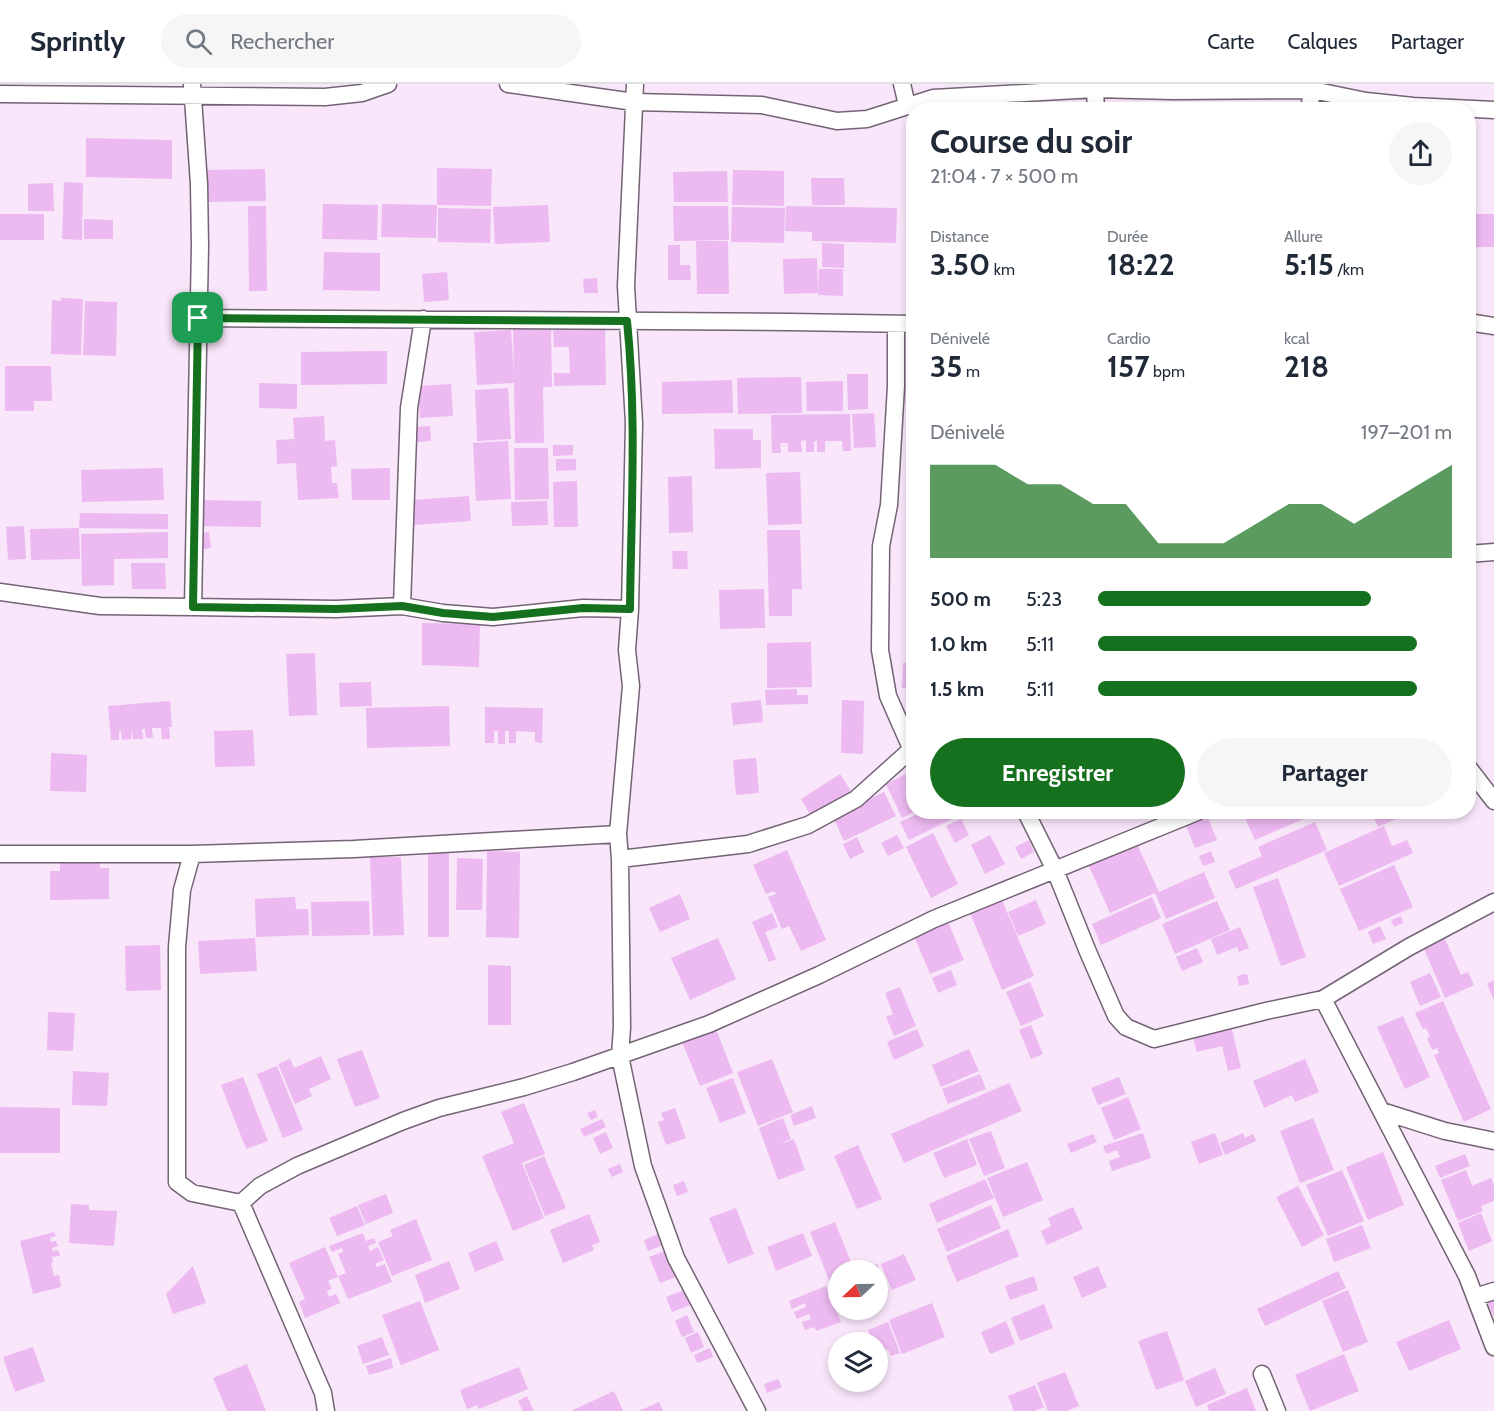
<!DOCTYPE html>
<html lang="fr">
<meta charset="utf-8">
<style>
body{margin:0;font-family:Cabin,sans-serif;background:#f6f6f7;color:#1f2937;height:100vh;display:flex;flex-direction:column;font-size:22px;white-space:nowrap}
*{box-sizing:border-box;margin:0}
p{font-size:20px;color:#747a83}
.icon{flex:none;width:33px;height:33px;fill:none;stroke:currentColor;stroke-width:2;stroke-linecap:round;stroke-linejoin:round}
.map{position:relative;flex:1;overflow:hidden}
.drawer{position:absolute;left:906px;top:18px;width:570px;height:717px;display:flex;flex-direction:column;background:#fff;border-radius:24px;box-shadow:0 3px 9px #0003}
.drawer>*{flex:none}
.needle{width:39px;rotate:248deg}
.tools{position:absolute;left:828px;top:1176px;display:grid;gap:12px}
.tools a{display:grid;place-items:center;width:60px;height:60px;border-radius:50%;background:#fff;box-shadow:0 3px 9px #0003;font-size:30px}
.pin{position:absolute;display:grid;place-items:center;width:51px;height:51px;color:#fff;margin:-26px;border-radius:12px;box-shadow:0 3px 9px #0006}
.round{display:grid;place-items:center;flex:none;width:63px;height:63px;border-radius:32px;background:#f6f6f7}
.overview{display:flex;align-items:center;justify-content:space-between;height:102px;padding:0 24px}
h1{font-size:33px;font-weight:800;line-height:45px}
.stats{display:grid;grid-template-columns:repeat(3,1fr);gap:9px;height:102px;padding:6px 24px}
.stats div{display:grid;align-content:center}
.stats b{font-size:30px;font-weight:800}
.stats small{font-size:16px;font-weight:400}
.stats p{font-size:16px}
.chart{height:168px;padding:12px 24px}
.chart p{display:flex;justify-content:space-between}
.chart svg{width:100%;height:108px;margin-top:6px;fill:#16711e;opacity:.7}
.primary-button{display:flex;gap:12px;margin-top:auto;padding:12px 24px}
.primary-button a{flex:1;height:69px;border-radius:36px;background:#16711e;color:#fff;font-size:24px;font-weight:800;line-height:69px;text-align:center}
.primary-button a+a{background:#f6f6f7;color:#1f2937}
ul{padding:0 24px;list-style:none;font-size:20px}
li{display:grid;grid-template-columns:96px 72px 1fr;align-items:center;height:45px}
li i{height:15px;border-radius:8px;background:#16711e}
header{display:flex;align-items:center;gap:36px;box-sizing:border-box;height:84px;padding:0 30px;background:#fff;border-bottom:2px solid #e0e1e3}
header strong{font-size:28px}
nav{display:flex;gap:33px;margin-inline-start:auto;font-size:21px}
.search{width:420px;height:54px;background:#f6f6f7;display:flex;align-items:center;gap:15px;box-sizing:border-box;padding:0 21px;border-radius:33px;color:#747a83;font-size:22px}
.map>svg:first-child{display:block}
.building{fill:#ecb9f0}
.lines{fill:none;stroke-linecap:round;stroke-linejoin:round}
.street-casing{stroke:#736374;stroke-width:19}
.street{stroke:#fff;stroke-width:16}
.route-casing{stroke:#fff;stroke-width:12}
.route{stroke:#16711e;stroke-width:8}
</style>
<header>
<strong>Sprintly</strong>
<div class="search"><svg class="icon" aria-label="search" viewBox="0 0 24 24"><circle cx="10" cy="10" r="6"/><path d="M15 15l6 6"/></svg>Rechercher</div>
<nav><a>Carte</a><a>Calques</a><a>Partager</a></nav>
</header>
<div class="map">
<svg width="1494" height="1327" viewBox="0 0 1494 1327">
<rect width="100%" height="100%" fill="#f9e6fa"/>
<!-- building -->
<path class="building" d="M86,54L172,56V95L86,93Z
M437,84L492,85L491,122L437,121Z
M265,85L266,117L207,118L206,86Z
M733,86L784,87V122L732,121Z
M727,87L728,118H674L673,88Z
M811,94H844L845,121H812Z
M64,98L83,99L82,156L62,155Z
M53,99L54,127H28V100Z
M323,120L378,121L377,156L322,155Z
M382,120L437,121L436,154L381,153Z
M548,121L550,158L495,160L493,123Z
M248,122H266L267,207H249Z
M673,122H728L729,156L674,157Z
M786,122L897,124L896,159L812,157V148L785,147Z
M732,123L785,124L784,159L731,158Z
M438,124L491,125L490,159L438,158Z
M0,130H44V156H0Z
M1468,130H1494V163H1468Z
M84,135L113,136V155H84Z
M696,157H728L729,210H697Z
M822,159L844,160V184L822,183Z
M668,161H680V181H690L691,196H668Z
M324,168L380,169V207L323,206Z
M817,174L818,209L784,210L783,175Z
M819,185H843V212L818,211Z
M447,188L449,216L424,218L422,190Z
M597,194L598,209H584L583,195Z
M61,214L83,215L81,271L51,270L52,216L61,217Z
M85,217L117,218L116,272L83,271Z
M513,245H551L552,303H543L544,359H515L514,299L477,301L474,248L511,246L514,291Z
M553,246H605L606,301L554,302V289H570L569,263H554Z
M387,267V300L301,301V268Z
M5,282H51L52,317H34V327H5Z
M847,290H868V325L848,326Z
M801,293L802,329L738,330L737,294Z
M732,296L733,329L662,330V298Z
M843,297V327H807L806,298Z
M914,297V327H906L904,298Z
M259,299L297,300V325L259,324Z
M451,300L453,332L420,334L418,302Z
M508,304L511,355L477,357L475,306Z
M874,329L876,363L854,364L852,330Z
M850,330L851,367H843L842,357H825V368H817V357H814V368H806V356L801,357L802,368H788V359H780L781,369H772L771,331Z
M324,332L325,357L335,356L337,382L331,383L332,399H337L339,414L298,416L296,379L277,380L276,356L294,355L295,364L293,334Z
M430,342L431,357L416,358L415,343Z
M714,345H753V356H761V384L715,385Z
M508,357L511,415L476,417L473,359Z
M553,361H573V371L553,372Z
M514,364H548L549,415L515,416Z
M556,375H576V386L556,387Z
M163,384L164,416L82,418L81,386Z
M390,384V416H352L351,385Z
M800,388L802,440L768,441L766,389Z
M692,392L693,448L669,449L668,393Z
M577,397L578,443H554L553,398Z
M906,399H914V426L908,427Z
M469,412L471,437L414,441L412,416Z
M198,416L261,417V443L198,442Z
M547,417L548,441L512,442L511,418Z
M80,429L168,430V445L79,444Z
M24,442L26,475L8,476L6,443Z
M79,444L80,475L31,476L30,445Z
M767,446H800L802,505H792V532H769Z
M168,448V474L114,475V501L82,502L81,450Z
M209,448L211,464L199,466L197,450Z
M672,467H687L688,485H673Z
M131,479H165L166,505H132Z
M764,505L765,544L720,545L719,506Z
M422,539L480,540L479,583L422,581Z
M811,558L812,603L767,604V559Z
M315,569L317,631L289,632L286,570Z
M903,579H914V604H902Z
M371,598L372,622L340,623L339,599Z
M797,605V611H808V620L766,621L765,606Z
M761,616L763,638L733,641L731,619Z
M842,616L864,617L863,670L841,669Z
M170,617L172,643H169L170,655H162L161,644H152L153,654H146L145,645H142L143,655H133L132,646L131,655L122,656L121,647H119V656H111L108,622Z
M449,622L450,662L367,664L366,624Z
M485,623L543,624L542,659L535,658V648L516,647V659H509V647H505V660H498V647H494V659H485Z
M253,646L255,682L215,683L214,647Z
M51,669L87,671L86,708L50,707Z
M756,674L759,709L736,711L733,676Z
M914,686V728L902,734L886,700Z
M840,690L853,710L813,735L801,715Z
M884,708L896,732L844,757L833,733Z
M922,728H958L960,731L909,756L900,738Z
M1259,728H1306L1308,733L1255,756L1245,734Z
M1371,728H1412L1378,743Z
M1206,729L1217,756L1195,764L1184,737Z
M961,735L969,751L955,759L946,742Z
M1315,738L1327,766L1236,805L1228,787L1262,772L1258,763Z
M1384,742L1392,762L1407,756L1413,769L1339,802L1324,769Z
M933,749L958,800L931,814L906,763Z
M897,751L904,764L888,772L881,759Z
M990,751L1005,780L985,790L971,761Z
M857,753L864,768L850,775L843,760Z
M1029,756L1034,768L1021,775L1015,763Z
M1136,758L1159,808L1204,788L1215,814L1166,835L1155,809L1110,829L1088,780Z
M787,766L826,856L801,867L789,842L782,845L768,813L776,810L774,807L766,810L753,781Z
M487,767L520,768L519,854L486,853Z
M1211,767L1215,778L1203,782L1199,772Z
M428,768H449V853H428Z
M370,773H401L404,851L373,852Z
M457,774L483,775L482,826H456Z
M100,777V784H109V815L50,816V787H60V778Z
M1394,781L1413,823L1359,847L1340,805Z
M1278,794L1306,873L1281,882L1253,803Z
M680,810L690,835L660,848L649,824Z
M295,813L296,825H308L309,851L256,853L255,815Z
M1152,813L1161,834L1101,861L1092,840Z
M1002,816L1034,892L1002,906L970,829Z
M1036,816L1046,840L1018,852L1008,828Z
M369,817L370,851L312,852L311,818Z
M1217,817L1230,846L1175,870L1162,840Z
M772,829L778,843L765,848L776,875L769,878L752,838Z
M1401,832L1403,839L1394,843L1391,836Z
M948,838L964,876L930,890L914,852Z
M1380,842L1386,855L1373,860L1368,848Z
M1240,843L1249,864L1239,868L1237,863L1217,871L1211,855Z
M255,854L257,887L200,890L198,857Z
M718,854L736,895L690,916L671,874Z
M1445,855L1461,891L1468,888L1474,901L1445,914L1424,865Z
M160,861L161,906L126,907L125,862Z
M1197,864L1203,878L1182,887L1176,873Z
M488,881L511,882V941H488Z
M951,886L957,901L938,909L932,894Z
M1430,889L1441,913L1420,922L1410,898Z
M1247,890L1249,900L1239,902L1237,892Z
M1494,896V916L1487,900Z
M1030,898L1044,932L1021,942L1006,908Z
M900,903L916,942L894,952L886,933L893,930L885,909Z
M1443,917L1491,1025L1464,1038L1434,971L1439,969L1437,964L1432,966L1427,954L1430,953L1426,944L1423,945L1415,929Z
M48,928L75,929L73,967L47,966Z
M1403,932L1430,993L1405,1005L1377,943Z
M1031,941L1043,970L1031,975L1019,946Z
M1231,941L1241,984L1228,987L1222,962L1197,968L1192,950Z
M716,945L733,989L700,1002L682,958Z
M917,945L924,962L894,976L887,958Z
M969,965L979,987L941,1003L932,981Z
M362,966L380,1014L355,1023L337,975Z
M321,972L331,995L309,1005L312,1012L295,1020L278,980L290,975L294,984Z
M772,975L793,1028L758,1042L737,988Z
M1305,975L1319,1008L1295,1018L1292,1011L1264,1024L1253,997Z
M277,982L303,1046L283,1054L257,990Z
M73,987L109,989L107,1022L72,1021Z
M980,990L986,1005L948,1020L942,1005Z
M243,993L268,1057L246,1065L221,1001Z
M1119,993L1126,1010L1098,1021L1091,1004Z
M733,994L746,1029L720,1039L706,1004Z
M1009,999L1022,1027L904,1079L891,1050Z
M1128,1013L1141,1045L1114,1056L1101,1024Z
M524,1019L545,1070L522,1079L544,1134L513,1147L482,1072L514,1059L501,1028Z
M812,1022L816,1034L794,1042L790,1031Z
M0,1023L60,1024V1069H0Z
M675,1024L686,1054L666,1061L658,1038L664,1036L661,1029Z
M595,1026L598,1033L591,1036L587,1029Z
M783,1034L791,1055L778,1061L794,1055L805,1086L778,1096L759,1044Z
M1313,1034L1334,1086L1300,1099L1280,1047Z
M602,1035L606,1043L584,1053L580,1045Z
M991,1047L1005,1084L984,1092L969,1055Z
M606,1048L613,1064L600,1070L593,1054Z
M1143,1049L1151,1074L1112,1087L1109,1077L1120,1073L1117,1066L1106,1070L1103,1062Z
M1215,1049L1223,1071L1199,1080L1191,1058Z
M1243,1049L1245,1054L1253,1050L1256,1057L1225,1071L1220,1059Z
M1093,1050L1097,1058L1071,1069L1067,1060Z
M967,1055L977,1081L944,1094L933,1069Z
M858,1061L882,1115L857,1125L834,1072Z
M1383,1068L1404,1121L1368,1136L1346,1083Z
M1465,1070L1470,1082L1440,1094L1435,1082Z
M544,1072L566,1124L545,1132L524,1081Z
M1027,1078L1043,1116L1003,1133L987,1094Z
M620,1080L623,1088L612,1093L608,1085Z
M1342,1086L1364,1137L1328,1152L1306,1101Z
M1466,1086L1472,1102L1491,1094L1494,1101V1117L1481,1122L1483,1127L1458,1137L1441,1096Z
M985,1095L994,1114L937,1139L929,1120Z
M684,1097L688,1108L677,1112L673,1101Z
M1298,1102L1324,1151L1302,1163L1276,1113Z
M386,1110L393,1129L366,1140L358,1121Z
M71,1120L89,1121V1126L117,1127L114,1162L69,1159Z
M991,1121L1001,1144L947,1168L937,1145Z
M357,1122L365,1141L337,1152L329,1134Z
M1073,1123L1083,1145L1047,1161L1041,1147L1051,1142L1048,1134Z
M736,1124L754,1170L728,1180L709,1134Z
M1481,1129L1492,1157L1469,1167L1458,1139Z
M589,1130L600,1158L592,1161L594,1166L563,1179L550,1146Z
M416,1135L432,1176L392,1192L378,1158L393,1152L390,1146Z
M835,1138L854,1186H838V1219L810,1148Z
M1362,1141L1371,1164L1334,1178L1326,1155Z
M1008,1145L1019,1172L957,1198L946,1172Z
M54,1148L56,1152L50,1154L51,1158L56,1157L58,1162L52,1164L53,1167L58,1166L60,1172L52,1173L53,1178L51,1179L54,1192L59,1191L61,1203L33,1210L20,1157Z
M363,1149L366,1157L374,1154L376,1159L368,1162L370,1167L378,1163L384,1176L375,1180L377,1183L385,1180L392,1198L348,1215L338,1192L346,1189L338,1170L343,1168L342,1164L332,1168L329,1162Z
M803,1149L812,1172L776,1187L767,1163Z
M658,1150L663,1161L648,1167L644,1156Z
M496,1157L504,1176L475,1188L468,1169Z
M325,1163L338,1193L328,1197L332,1205L327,1207L329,1213L336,1210L340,1219L305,1234L299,1218L305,1215L289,1179Z
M668,1166L678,1192L660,1199L649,1173Z
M904,1170L916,1196L892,1206L881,1180Z
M449,1177L460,1205L425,1219L415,1191Z
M877,1180L882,1192L878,1194V1186H861Z
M193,1182L206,1219L173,1230L166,1210Z
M1098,1182L1107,1203L1082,1214L1073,1193Z
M1338,1187L1346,1204L1265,1242L1257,1225Z
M1034,1192L1038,1206L1010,1216L1005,1202Z
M826,1202L841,1238L816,1247L814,1243L805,1246L802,1238L811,1235L809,1230L797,1235L794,1228L806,1223L805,1219L792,1225L789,1217Z
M684,1206L690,1221L672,1228L666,1213Z
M1348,1206L1368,1258L1343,1268L1322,1217Z
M1494,1215V1233L1487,1218Z
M420,1217L439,1266L401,1281L382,1231Z
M932,1219L945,1253L902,1270L889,1236Z
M1044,1220L1053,1244L1020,1257L1011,1234Z
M687,1231L694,1248L682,1253L675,1237Z
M1449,1236L1461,1265L1409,1287L1396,1258Z
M1006,1237L1015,1260L990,1270L981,1248Z
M888,1238L900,1269L891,1272L888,1265L878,1269V1258H873L868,1246Z
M1167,1247L1184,1296L1156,1306L1138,1257Z
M698,1248L704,1263L691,1269L685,1254Z
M868,1250L872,1258H853L852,1256Z
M382,1253L389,1271L363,1280L357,1262Z
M33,1263L45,1297L15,1308L3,1273Z
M710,1264L713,1273L697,1279L694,1271Z
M1344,1270L1359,1307L1310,1327L1295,1291Z
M391,1274L393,1284L369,1291L366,1282Z
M247,1280L266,1327H227L213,1294Z
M519,1283L528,1305L479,1325L477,1321L467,1325L460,1306Z
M1215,1284L1226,1310L1196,1323L1185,1297Z
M1065,1288L1079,1322L1067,1327H1048L1037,1299Z
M778,1295L782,1303L767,1309L764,1300Z
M1035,1301L1044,1323L1034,1327H1014L1008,1312Z
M1247,1304L1256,1327H1209L1207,1321Z
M614,1307L623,1327H571Z
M527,1312L534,1327H523L518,1317Z
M659,1318L663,1327H639Z"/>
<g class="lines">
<!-- street casing -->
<g class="street-casing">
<path id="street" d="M508,0L634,18L762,21L837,37L867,35L933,14L1095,5L1173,7L1312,6L1366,17L1413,22L1494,26
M635,0L626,202L634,339L630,525L627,566L631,602L618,750L620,775L622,943L620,972L643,1082L676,1174L757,1327
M902,0L907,21
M1095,5L1096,26
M0,10L325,13L362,9L388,0
M1309,26L1313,0
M198,234L790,238L914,240
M1468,238L1494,242
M896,240V302L889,421L881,462L880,566L888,612L911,664
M1468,470L1494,468
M0,508L100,522L193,523L200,162L199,100L192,0
M402,522L409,324L423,235
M193,523L336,525L402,522L443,529L493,533L583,524L630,525
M1468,683L1494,717
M1026,728L1055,786L1088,868L1116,932L1126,943L1154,955L1266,927L1323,915L1467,1192L1494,1263
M0,770H192L354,765L618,750
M192,770L182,806L177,863V1098L192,1109L241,1119
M620,775L748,760L808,741L856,715L914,663
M1323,915L1409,863L1494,818
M1382,1027L1445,1047L1494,1057
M241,1119L260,1102L297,1082L403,1037L439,1024L524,1003L573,988L709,940L819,891L934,835L1197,728
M241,1119L323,1309L326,1327
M1475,1213L1494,1207
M1262,1290L1277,1327"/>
</g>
<!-- street -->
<use href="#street" class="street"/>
</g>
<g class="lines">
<!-- route casing -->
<g class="route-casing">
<path id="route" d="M198,234L627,237C637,333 631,429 630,525L583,524L493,533L443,529L402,522L336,525L193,523Z"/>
</g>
<!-- route -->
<use href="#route" class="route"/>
</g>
</svg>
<div class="tools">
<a><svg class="needle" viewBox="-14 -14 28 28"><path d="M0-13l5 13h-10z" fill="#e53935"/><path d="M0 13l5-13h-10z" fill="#747a83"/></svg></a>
<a><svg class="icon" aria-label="layers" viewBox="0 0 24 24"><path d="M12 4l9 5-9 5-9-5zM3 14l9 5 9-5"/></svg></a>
</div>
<div class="pin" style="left:198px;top:234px;background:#1e9e55"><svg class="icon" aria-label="arrive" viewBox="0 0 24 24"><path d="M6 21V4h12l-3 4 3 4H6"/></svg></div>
<section class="drawer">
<div class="overview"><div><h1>Course du soir</h1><p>21:04 · 7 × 500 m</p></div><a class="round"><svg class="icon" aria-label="share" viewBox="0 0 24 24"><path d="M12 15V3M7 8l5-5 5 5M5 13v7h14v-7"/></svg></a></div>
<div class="stats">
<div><p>Distance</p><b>3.50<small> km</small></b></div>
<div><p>Durée</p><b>18:22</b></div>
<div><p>Allure</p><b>5:15<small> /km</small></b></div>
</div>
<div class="stats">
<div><p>Dénivelé</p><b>35<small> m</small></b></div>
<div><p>Cardio</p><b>157<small> bpm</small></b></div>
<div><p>kcal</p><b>218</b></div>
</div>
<div class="chart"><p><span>Dénivelé</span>197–201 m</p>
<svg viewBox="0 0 160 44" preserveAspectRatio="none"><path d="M0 44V6L10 6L20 6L30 14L40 14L50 22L60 22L70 38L80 38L90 38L100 30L110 22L120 22L130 30L140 22L150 14L160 6V44z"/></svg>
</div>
<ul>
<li><b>500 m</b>5:23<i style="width:77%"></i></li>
<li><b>1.0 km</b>5:11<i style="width:90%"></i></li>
<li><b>1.5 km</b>5:11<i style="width:90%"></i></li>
</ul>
<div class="primary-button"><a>Enregistrer</a><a>Partager</a></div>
</section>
</div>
